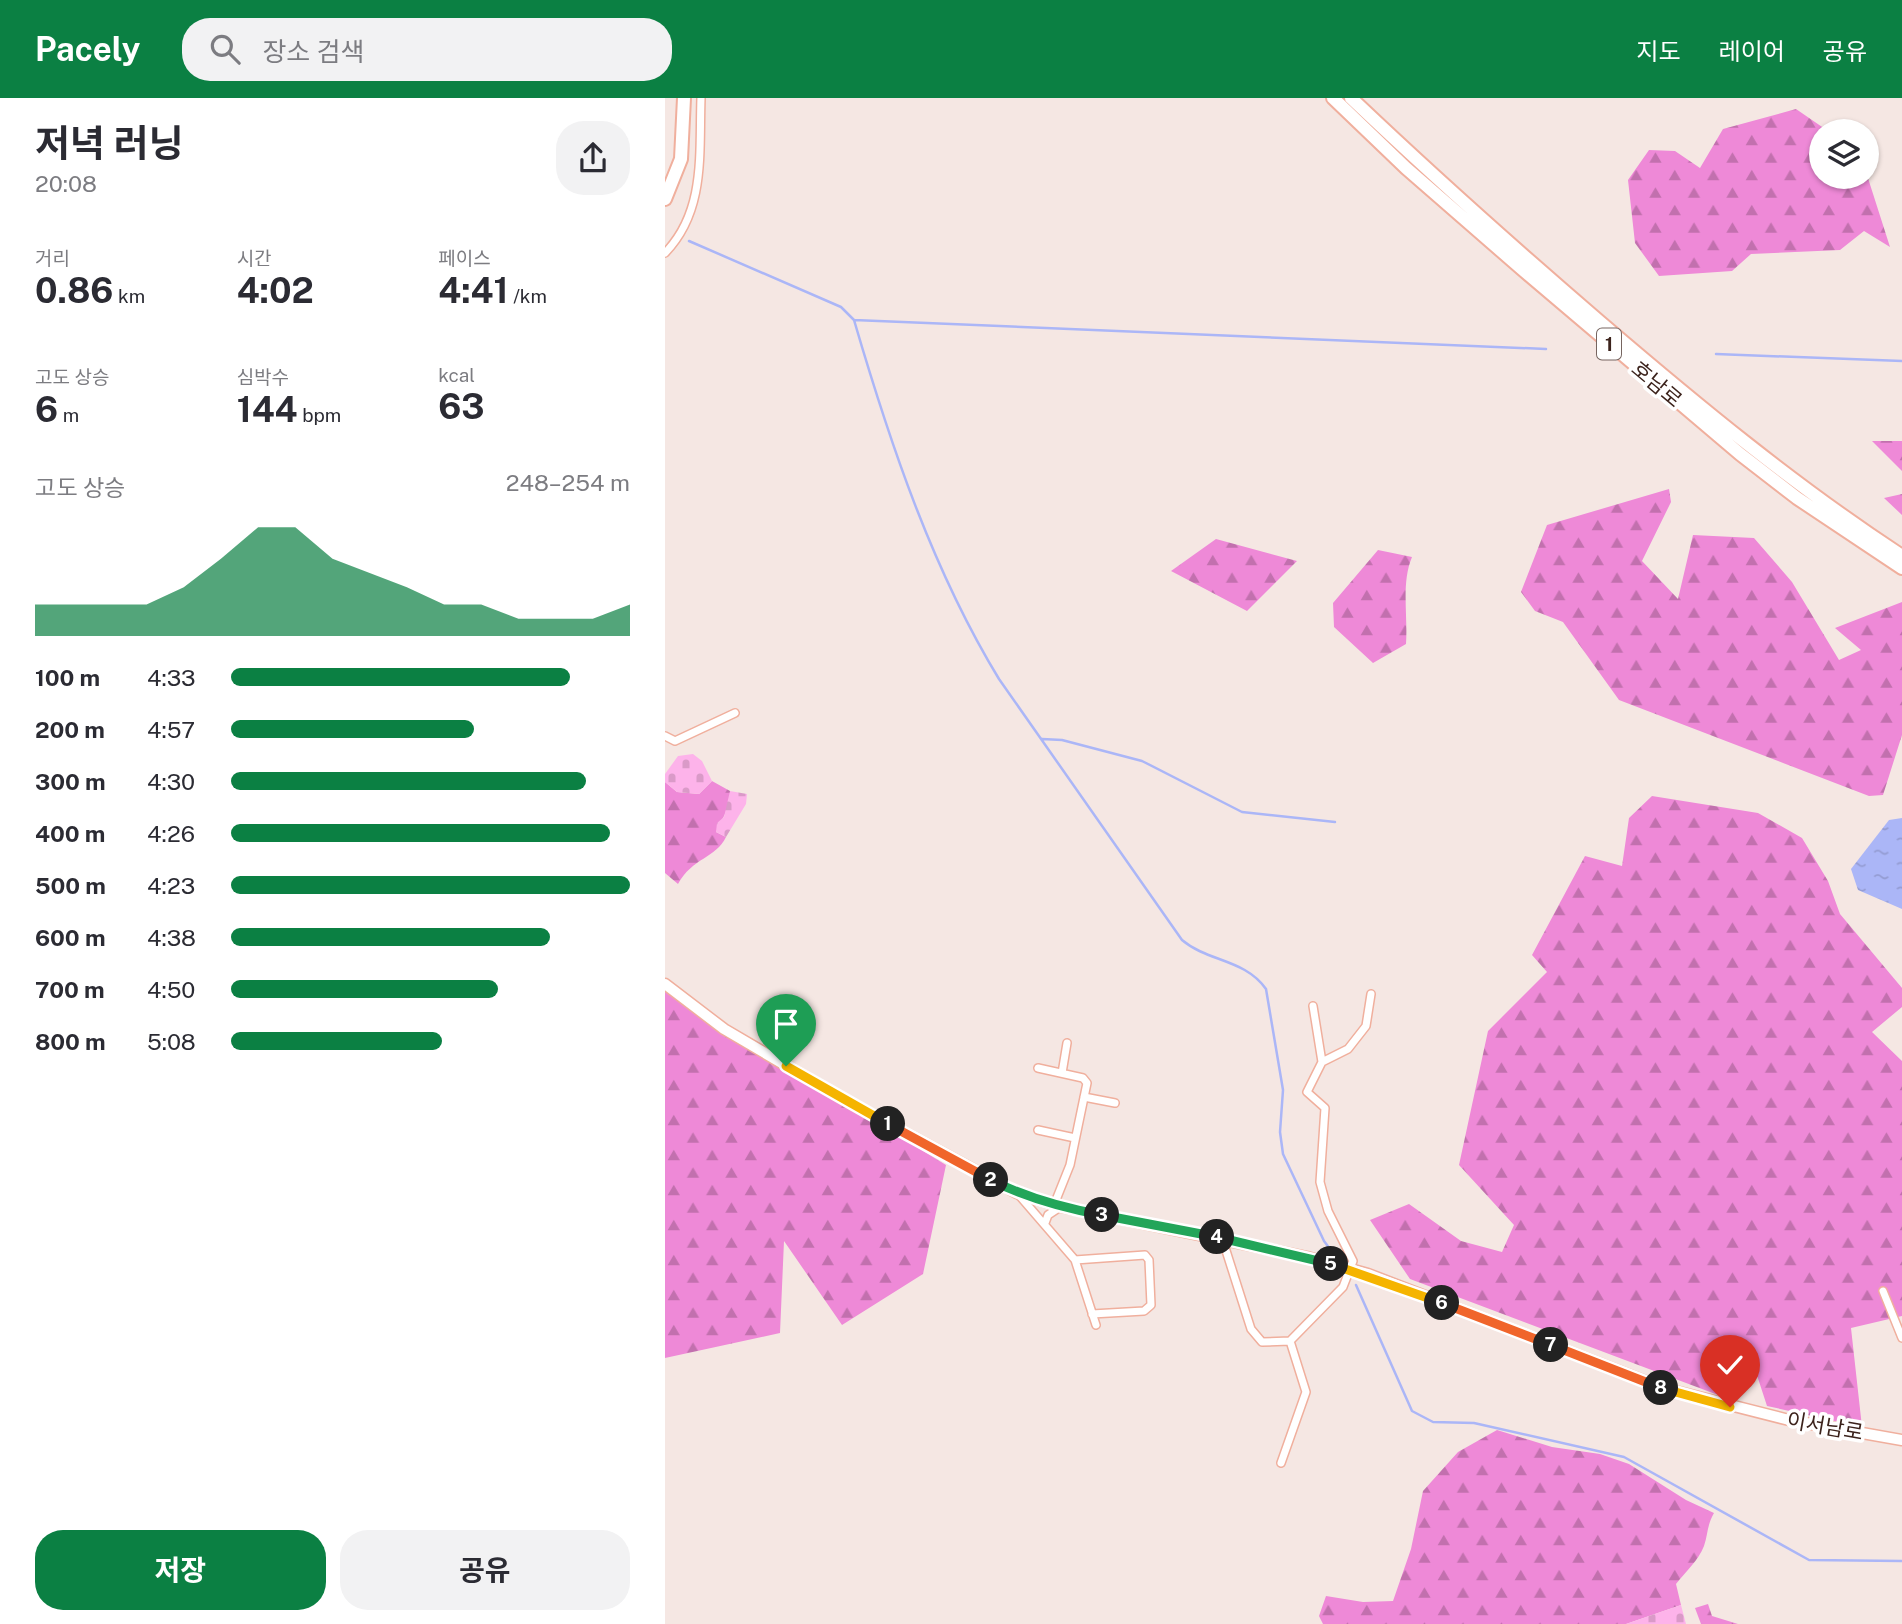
<!DOCTYPE html>
<html lang="ko">
<meta charset="utf-8">
<style>
body{margin:0;font-family:"Public Sans","Noto Sans KR",sans-serif;background:#f2f2f3;color:#2b2b33;height:100vh;display:flex;flex-direction:column;font-size:26px;white-space:nowrap}
*{box-sizing:border-box;margin:0}
p{font-size:23px;color:#7c7c81}
.icon{flex:none;width:38px;height:38px;fill:none;stroke:currentColor;stroke-width:2;stroke-linecap:round;stroke-linejoin:round}
.map{position:relative;flex:1;overflow:hidden}
.panel{display:flex;flex-direction:column;background:#fff;width:665px}
.panel>*{flex:none}
.buttons{position:absolute;left:1144px;top:21px;display:grid;gap:14px}
.buttons a{display:grid;place-items:center;width:70px;height:70px;border-radius:50%;background:#fff;box-shadow:0 2px 5px #0004;font-size:35px}
.pin{position:absolute;display:grid;place-items:center;width:60px;height:60px;color:#fff;margin:-72px -30px;border-radius:50% 50% 50% 0;rotate:-45deg;box-shadow:0 0 7px #0007}
.pin .icon{rotate:45deg}
.km{position:absolute;width:35px;height:35px;margin:-18px;border-radius:50%;background:#222;color:#fff;font-size:19px;line-height:35px;text-align:center}
.round{display:grid;place-items:center;flex:none;width:74px;height:74px;border-radius:28px;background:#f2f2f3}
.head{display:flex;align-items:center;justify-content:space-between;height:119px;padding:0 35px}
h1{font-size:38px;font-weight:700;line-height:52px}
.metrics{display:grid;grid-template-columns:repeat(3,1fr);gap:10px;height:119px;padding:7px 35px}
.metrics div{display:grid;align-content:center}
.metrics b{font-size:35px;font-weight:700}
.metrics small{font-size:19px;font-weight:400}
.metrics p{font-size:19px}
.chart{height:196px;padding:14px 35px}
.chart p{display:flex;justify-content:space-between}
.chart svg{width:100%;height:126px;margin-top:7px;fill:#0b8043;opacity:.7}
.action{display:flex;gap:14px;margin-top:auto;padding:14px 35px}
.action a{flex:1;height:80px;border-radius:28px;background:#0b8043;color:#fff;font-size:28px;font-weight:700;line-height:80px;text-align:center}
.action a+a{background:#f2f2f3;color:#2b2b33}
ul{padding:0 35px;list-style:none;font-size:23px}
li{display:grid;grid-template-columns:112px 84px 1fr;align-items:center;height:52px}
li i{height:18px;border-radius:9px;background:#0b8043}
header{display:flex;align-items:center;gap:42px;box-sizing:border-box;height:98px;padding:0 35px;background:#0b8043;color:#fff}
header strong{font-size:33px}
nav{display:flex;gap:38px;margin-inline-start:auto;font-size:24px}
.search{width:490px;height:63px;background:#f2f2f3;display:flex;align-items:center;gap:18px;box-sizing:border-box;padding:0 24px;border-radius:28px;color:#7c7c81;font-size:26px}
main{display:flex;flex:1;min-height:0}
.map>svg:first-child{display:block}
.forest{fill:url(#forest-firs)}
.cemetery{fill:url(#cemetery-stones)}
.water{fill:url(#water-ripples)}
.lines{fill:none;stroke-linecap:round;stroke-linejoin:round}
.stream{stroke:#abb6f7;stroke-width:2.5}
.street-casing{stroke:#f0af9d;stroke-width:10}
.secondary-casing{stroke:#f0af9d;stroke-width:13}
.highway-casing{stroke:#f0af9d;stroke-width:16}
.street{stroke:#fff;stroke-width:7}
.secondary{stroke:#fff;stroke-width:10}
.highway{stroke:#fff;stroke-width:12}
.split-1-casing{stroke:#fff;stroke-width:14}
.split-2-casing{stroke:#fff;stroke-width:14}
.split-3-casing{stroke:#fff;stroke-width:14}
.split-4-casing{stroke:#fff;stroke-width:14}
.split-5-casing{stroke:#fff;stroke-width:14}
.split-6-casing{stroke:#fff;stroke-width:14}
.split-7-casing{stroke:#fff;stroke-width:14}
.split-8-casing{stroke:#fff;stroke-width:14}
.split-9-casing{stroke:#fff;stroke-width:14}
.split-1{stroke:#f5b400;stroke-width:9}
.split-2{stroke:#f0652b;stroke-width:9}
.split-3{stroke:#22a559;stroke-width:9}
.split-4{stroke:#22a559;stroke-width:9}
.split-5{stroke:#22a559;stroke-width:9}
.split-6{stroke:#f5b400;stroke-width:9}
.split-7{stroke:#f0652b;stroke-width:9}
.split-8{stroke:#f0652b;stroke-width:9}
.split-9{stroke:#f5b400;stroke-width:9}
.labels{text-anchor:middle;dominant-baseline:central;stroke-width:7;stroke-linejoin:round;paint-order:stroke}
.shield{fill:#fff;stroke:#766560;stroke-width:2}
.shield-label{font-size:19px;font-weight:bold;fill:#3c231c}
.street-label{font-size:21px;fill:#3c231c;stroke:#fff}
</style>
<header>
<strong>Pacely</strong>
<div class="search"><svg class="icon" aria-label="search" viewBox="0 0 24 24"><circle cx="10" cy="10" r="6"/><path d="M15 15l6 6"/></svg>장소 검색</div>
<nav><a>지도</a><a>레이어</a><a>공유</a></nav>
</header>
<main>
<section class="panel">
<div class="head"><div><h1>저녁 러닝</h1><p>20:08</p></div><a class="round"><svg class="icon" aria-label="share" viewBox="0 0 24 24"><path d="M12 15V3M7 8l5-5 5 5M5 13v7h14v-7"/></svg></a></div>
<div class="metrics">
<div><p>거리</p><b>0.86<small> km</small></b></div>
<div><p>시간</p><b>4:02</b></div>
<div><p>페이스</p><b>4:41<small> /km</small></b></div>
</div>
<div class="metrics">
<div><p>고도 상승</p><b>6<small> m</small></b></div>
<div><p>심박수</p><b>144<small> bpm</small></b></div>
<div><p>kcal</p><b>63</b></div>
</div>
<div class="chart"><p><span>고도 상승</span>248–254 m</p>
<svg viewBox="0 0 160 44" preserveAspectRatio="none"><path d="M0 44V33L10 33L20 33L30 33L40 27L50 17L60 6L70 6L80 17L90 22L100 27L110 33L120 33L130 38L140 38L150 38L160 33V44z"/></svg>
</div>
<ul>
<li><b>100 m</b>4:33<i style="width:85%"></i></li>
<li><b>200 m</b>4:57<i style="width:61%"></i></li>
<li><b>300 m</b>4:30<i style="width:89%"></i></li>
<li><b>400 m</b>4:26<i style="width:95%"></i></li>
<li><b>500 m</b>4:23<i style="width:100%"></i></li>
<li><b>600 m</b>4:38<i style="width:80%"></i></li>
<li><b>700 m</b>4:50<i style="width:67%"></i></li>
<li><b>800 m</b>5:08<i style="width:53%"></i></li>
</ul>
<div class="action"><a>저장</a><a>공유</a></div>
</section>
<div class="map">
<svg width="1237" height="1526" viewBox="0 0 1237 1526">
<defs>
<pattern id="forest-firs" width="22" height="20" patternUnits="userSpaceOnUse" patternTransform="scale(1.75)"><rect width="22" height="20" fill="#ee89d7"/><path d="M5 1l3.5 6h-7zM16 11l3.5 6h-7z" fill="#c270ae"/></pattern>
<pattern id="cemetery-stones" width="16" height="16" patternUnits="userSpaceOnUse" patternTransform="scale(1.75)"><rect width="16" height="16" fill="#fdb3ea"/><path d="M2 7V4a2 2 0 0 1 4 0v3zM10 15v-3a2 2 0 0 1 4 0v3z" fill="#da9ac8"/></pattern>
<pattern id="water-ripples" width="26" height="14" patternUnits="userSpaceOnUse" patternTransform="scale(1.75)"><rect width="26" height="14" fill="#abb6f7"/><path d="M2 4q2-2 4 0t4 0M15 11q2-2 4 0t4 0" fill="none" stroke="#949cd3"/></pattern>
</defs>
<rect width="100%" height="100%" fill="#f5e7e3"/>
<!-- forest -->
<path class="forest" d="M1131,11L1163,33H1157V79L1202,77L1225,149L1199,133L1175,152L1086,156L1067,173L994,178L970,145L963,82L984,52L1010,53L1035,70L1058,31Z
M1207,343H1237V373Z
M1004,391L1006,404L977,463L1013,501L1028,437L1089,440L1127,484L1174,562L1196,552L1170,530L1237,504V637L1218,697L1204,698L954,602L898,524L870,513L856,494L882,427Z
M1237,396V417L1219,400Z
M551,441L632,463L582,513L506,473Z
M713,452L747,459C736,485 743,517 741,546L708,565L669,529L668,505Z
M47,683L65,693V706L51,734L61,739C51,760 27,760 13,786L0,775V684L12,694L34,696Z
M987,698L1093,715L1137,740L1163,783L1175,816L1237,890V909L1207,934L1237,963V1218L1186,1230L1197,1329L1102,1308L1088,1265L1053,1297L745,1181L705,1122L744,1106L796,1143L837,1154L849,1127L794,1067L823,933L882,874L867,857L920,758L957,768L964,720Z
M0,886L59,931L281,1067L258,1176L177,1227L119,1143L115,1235L0,1260Z
M832,1332L887,1349L935,1356L964,1366L1021,1402L1049,1415C1042,1427 1043,1436 1039,1448C1033,1463 1021,1473 1011,1486L1016,1507L961,1526H658L654,1518L661,1498L698,1504L728,1503L746,1451L758,1393L793,1354Z
M1043,1506L1047,1518L1073,1526H1036L1030,1510Z"/>
<!-- cemetery -->
<path class="cemetery" d="M28,656L37,663L47,683L34,696L12,694L0,684V676L13,658Z
M65,693L82,696L81,706L61,739L51,734L52,725L59,719Z
M1016,1507L1021,1526H961Z"/>
<!-- water -->
<path class="water" d="M1237,720V811L1193,792L1186,771L1224,722Z"/>
<g class="lines">
<!-- stream -->
<path class="stream" d="M24,143L176,209L189,222C225,345 267,471 334,581L517,842C543,864 580,861 601,891L618,992L615,1034L618,1056L659,1143L671,1159
M189,222L881,251
M1051,256L1237,263
M377,641L397,642L477,663L577,714L670,724
M691,1187L747,1313L768,1324L809,1325L959,1359L1144,1462L1237,1463"/>
<!-- street casing -->
<g class="street-casing">
<path id="street" d="M0,155C41,113 34,55 36,0
M0,638L10,643L70,615
M648,908L657,964
M373,970L418,980L422,985L405,1067L389,1107
M397,975L402,945
M419,999L450,1005
M373,1032L410,1040
M353,1096L410,1162L431,1227
M380,1125L383,1117L395,1109
M557,1140L586,1231L597,1244L625,1243L678,1189L688,1163L663,1113L655,1084L660,1010L642,994L657,964L683,951L701,928L706,896
M410,1162L480,1157L484,1162L486,1207L479,1213L427,1216
M1218,1193L1237,1240
M616,1365L641,1294L625,1243"/>
</g>
<!-- secondary casing -->
<g class="secondary-casing">
<path id="secondary" d="M0,886L59,931L183,1004L352,1095L397,1109L642,1159L703,1176L998,1290L1124,1322L1237,1342"/>
</g>
<!-- highway casing -->
<g class="highway-casing">
<path id="highway" d="M668,0L741,70L857,171L1075,356L1132,400L1237,470
M686,0C767,77 850,151 935,224C1032,307 1130,388 1237,458
M0,101L16,61L19,0"/>
</g>
<!-- street -->
<use href="#street" class="street"/>
<!-- secondary -->
<use href="#secondary" class="secondary"/>
<!-- highway -->
<use href="#highway" class="highway"/>
</g>
<g class="lines">
<!-- split-1 casing -->
<g class="split-1-casing">
<path id="split-1" d="M121,968L223,1026"/>
</g>
<!-- split-2 casing -->
<g class="split-2-casing">
<path id="split-2" d="M223,1026L326,1082"/>
</g>
<!-- split-3 casing -->
<g class="split-3-casing">
<path id="split-3" d="M326,1082C362,1100 398,1110 437,1117"/>
</g>
<!-- split-4 casing -->
<g class="split-4-casing">
<path id="split-4" d="M437,1117L552,1139"/>
</g>
<!-- split-5 casing -->
<g class="split-5-casing">
<path id="split-5" d="M552,1139L666,1166"/>
</g>
<!-- split-6 casing -->
<g class="split-6-casing">
<path id="split-6" d="M666,1166L777,1205"/>
</g>
<!-- split-7 casing -->
<g class="split-7-casing">
<path id="split-7" d="M777,1205L886,1247"/>
</g>
<!-- split-8 casing -->
<g class="split-8-casing">
<path id="split-8" d="M886,1247L996,1290"/>
</g>
<!-- split-9 casing -->
<g class="split-9-casing">
<path id="split-9" d="M996,1290L1065,1309"/>
</g>
<!-- split-1 -->
<use href="#split-1" class="split-1"/>
<!-- split-2 -->
<use href="#split-2" class="split-2"/>
<!-- split-3 -->
<use href="#split-3" class="split-3"/>
<!-- split-4 -->
<use href="#split-4" class="split-4"/>
<!-- split-5 -->
<use href="#split-5" class="split-5"/>
<!-- split-6 -->
<use href="#split-6" class="split-6"/>
<!-- split-7 -->
<use href="#split-7" class="split-7"/>
<!-- split-8 -->
<use href="#split-8" class="split-8"/>
<!-- split-9 -->
<use href="#split-9" class="split-9"/>
</g>
<g class="labels">
<!-- shield labels -->
<rect class="shield" x="932" y="230.5" width="24" height="31" rx="5"/>
<g class="shield-label">
<text x="944" y="246">1</text>
</g>
<!-- street labels -->
<g class="street-label">
<text transform="translate(992 286) rotate(40)">호남로</text>
<text transform="translate(1160 1328) rotate(10)">이서남로</text>
</g>
</g>
</svg>
<div class="buttons">
<a><svg class="icon" aria-label="layers" viewBox="0 0 24 24"><path d="M12 4l9 5-9 5-9-5zM3 14l9 5 9-5"/></svg></a>
</div>
<div class="pin" style="left:121px;top:968px;background:#1e9e55"><svg class="icon" aria-label="arrive" viewBox="0 0 24 24"><path d="M6 21V4h12l-3 4 3 4H6"/></svg></div>
<div class="pin" style="left:1065px;top:1309px;background:#d93025"><svg class="icon" aria-label="check" viewBox="0 0 24 24"><path d="M5 12l5 5 9-10"/></svg></div>
<b class="km" style="left:223px;top:1026px">1</b>
<b class="km" style="left:326px;top:1082px">2</b>
<b class="km" style="left:437px;top:1117px">3</b>
<b class="km" style="left:552px;top:1139px">4</b>
<b class="km" style="left:666px;top:1166px">5</b>
<b class="km" style="left:777px;top:1205px">6</b>
<b class="km" style="left:886px;top:1247px">7</b>
<b class="km" style="left:996px;top:1290px">8</b>
</div>
</main>
